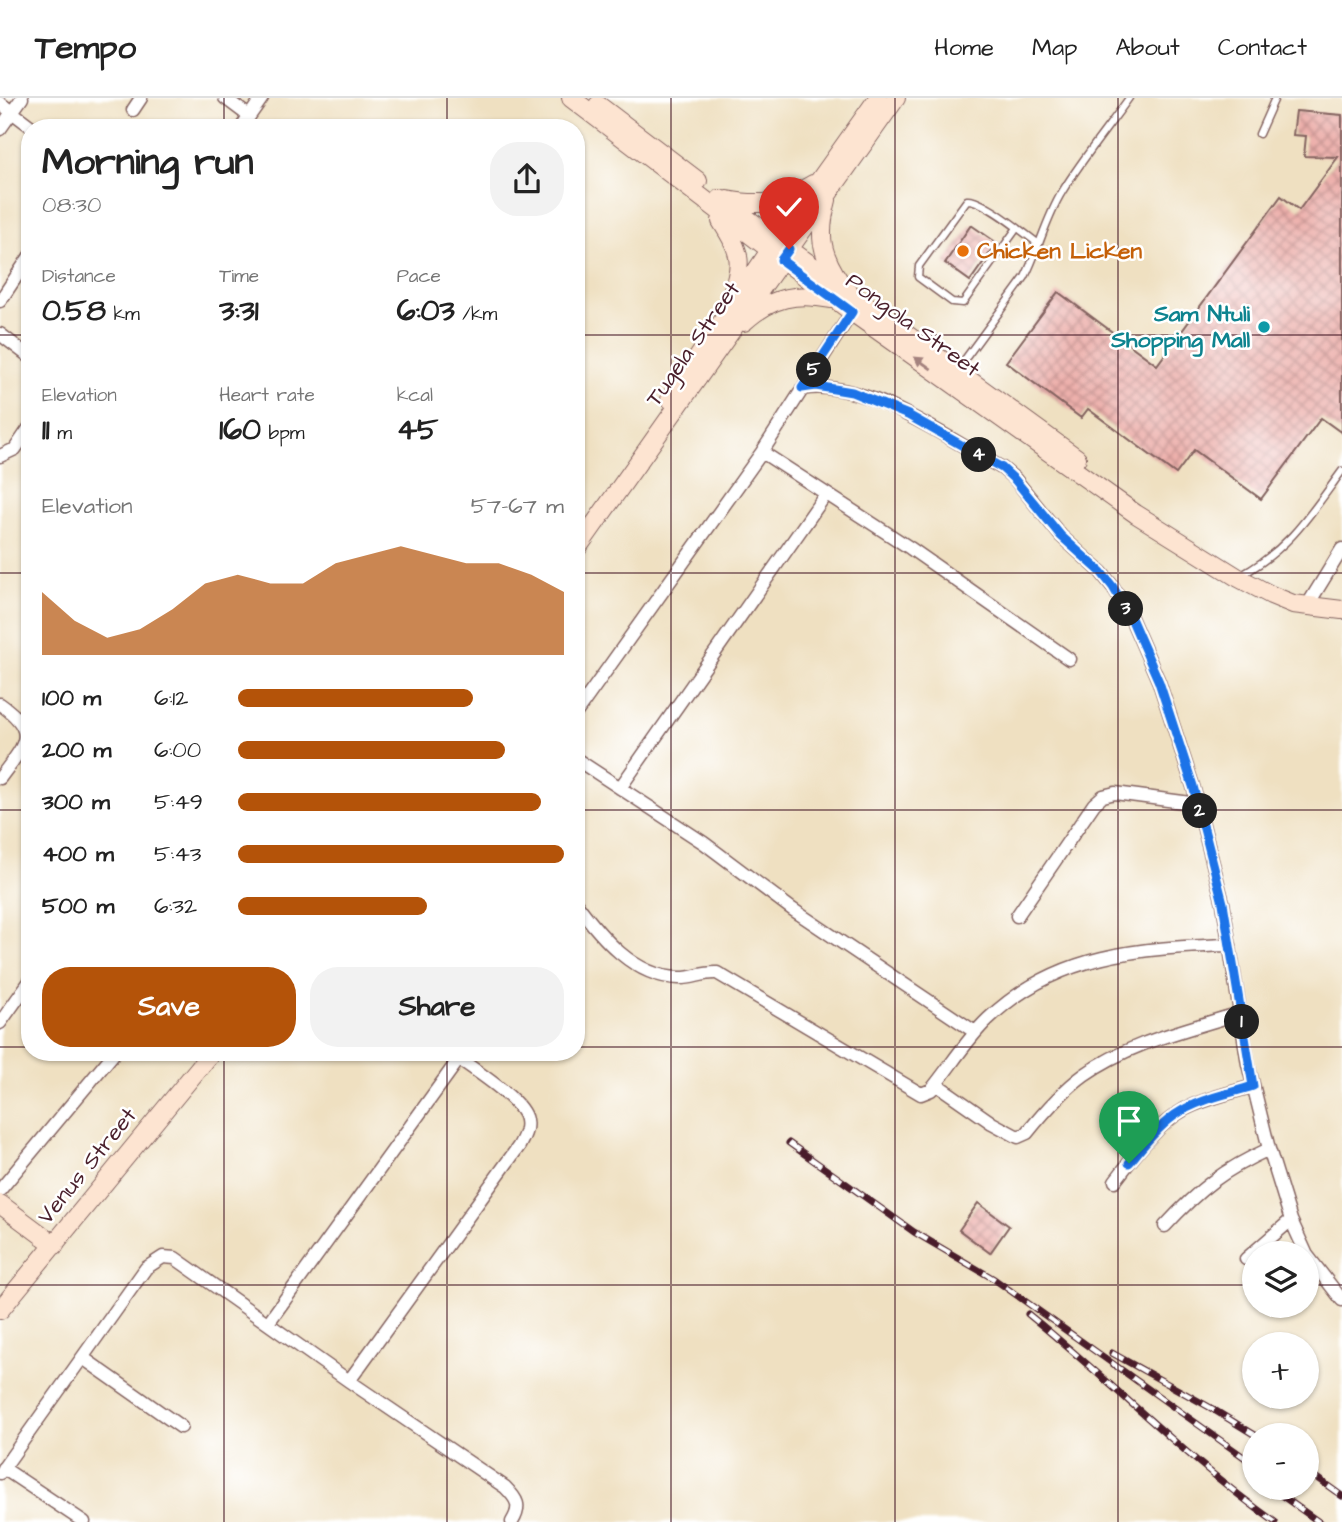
<!DOCTYPE html>
<meta charset="utf-8">
<style>
body{margin:0;font-family:"Architects Daughter",sans-serif;background:#f2f2f2;color:#222;height:100vh;display:flex;flex-direction:column;font-size:26px;white-space:nowrap}
*{box-sizing:border-box;margin:0}
p{font-size:23px;color:#767676}
.icon{flex:none;width:38px;height:38px;fill:none;stroke:currentColor;stroke-width:2;stroke-linecap:round;stroke-linejoin:round}
.map{position:relative;flex:1;overflow:hidden}
.side{position:absolute;left:21px;top:21px;width:564px;height:942px;display:flex;flex-direction:column;background:#fff;border-radius:28px;box-shadow:0 2px 5px #0004}
.side>*{flex:none}
.controls{position:absolute;left:1242px;top:1143px;display:grid;gap:14px}
.controls a{display:grid;place-items:center;width:77px;height:77px;border-radius:50%;background:#fff;box-shadow:0 2px 5px #0004;font-size:35px}
.pin{position:absolute;display:grid;place-items:center;width:60px;height:60px;color:#fff;margin:-72px -30px;border-radius:50% 50% 50% 0;rotate:-45deg;box-shadow:0 0 7px #0007}
.pin .icon{rotate:45deg}
.km{position:absolute;width:35px;height:35px;margin:-18px;border-radius:50%;background:#222;color:#fff;font-size:19px;line-height:35px;text-align:center}
.round{display:grid;place-items:center;flex:none;width:74px;height:74px;border-radius:28px;background:#f2f2f2}
.overview{display:flex;align-items:center;justify-content:space-between;height:119px;padding:0 21px}
h1{font-size:38px;font-weight:700;line-height:52px}
.figures{display:grid;grid-template-columns:repeat(3,1fr);gap:10px;height:119px;padding:7px 21px}
.figures div{display:grid;align-content:center}
.figures b{font-size:30px;font-weight:700}
.figures small{font-size:19px;font-weight:400}
.figures p{font-size:19px}
.chart{height:196px;padding:14px 21px}
.chart p{display:flex;justify-content:space-between}
.chart svg{width:100%;height:126px;margin-top:7px;fill:#b45309;opacity:.7}
.button{display:flex;gap:14px;margin-top:auto;padding:14px 21px}
.button a{flex:1;height:80px;border-radius:28px;background:#b45309;color:#fff;font-size:28px;font-weight:700;line-height:80px;text-align:center}
.button a+a{background:#f2f2f2;color:#222}
ul{padding:0 21px;list-style:none;font-size:23px}
li{display:grid;grid-template-columns:112px 84px 1fr;align-items:center;height:52px}
li i{height:18px;border-radius:9px;background:#b45309}
header{display:flex;align-items:center;gap:42px;box-sizing:border-box;height:98px;padding:0 35px;background:#fff;border-bottom:2px solid #e0e0e0}
header strong{font-size:33px}
nav{display:flex;gap:38px;margin-inline-start:auto;font-size:24px}
.map>svg:first-child{display:block}
.building{fill:url(#building-cross-hatch)}
.lines{fill:none;stroke-linecap:round;stroke-linejoin:round}
.lane-casing{stroke:#846360;stroke-width:9}
.street-casing{stroke:#846360;stroke-width:15}
.secondary-casing{stroke:#846360;stroke-width:20}
.lane{stroke:#fff;stroke-width:6}
.street{stroke:#fff;stroke-width:12}
.secondary{stroke:#fde4d1;stroke-width:18}
.rail-casing{stroke:#4a1f2b;stroke-width:7}
.rail{stroke:#fff;stroke-width:4.5;stroke-dasharray:13;stroke-linecap:butt}
.oneway{fill:#a4827e}
.route-casing{stroke:#fff;stroke-width:14}
.route{stroke:#1a73e8;stroke-width:9}
.grid{fill:none;stroke:#4a1f2b;stroke-width:2;stroke-opacity:0.55}
.food-dot{fill:#e8710a;stroke:#fff;stroke-width:2.5}
.culture-dot{fill:#0f9aa8;stroke:#fff;stroke-width:2.5}
.labels{text-anchor:middle;dominant-baseline:central;stroke-width:5;stroke-linejoin:round;paint-order:stroke}
.food-label{font-size:23px;font-weight:bold;fill:#c56008;stroke:#fff;text-anchor:start}
.culture-label{font-size:23px;font-weight:bold;fill:#0d838f;stroke:#fff;text-anchor:end}
.street-label{font-size:23px;fill:#4a1f2b;stroke:#fff}
</style>
<header>
<strong>Tempo</strong>
<nav><a>Home</a><a>Map</a><a>About</a><a>Contact</a></nav>
</header>
<div class="map">
<svg width="1342" height="1424" viewBox="0 0 1342 1424">
<defs>
<pattern id="building-cross-hatch" width="8" height="8" patternUnits="userSpaceOnUse" patternTransform="scale(1.75)"><rect width="8" height="8" fill="#edb0ac"/><path d="M0 0l8 8M0 8l8-8" fill="none" stroke="#c28f8c"/></pattern>
</defs>
<rect width="100%" height="100%" fill="#fff"/>
<filter id="ink" filterUnits="userSpaceOnUse"><feTurbulence type="fractalNoise" baseFrequency=".0143" numOctaves="2"/><feDisplacementMap in="SourceGraphic" scale="14" xChannelSelector="R" yChannelSelector="G"/><feConvolveMatrix kernelMatrix="1 2 1 2 8 2 1 2 1" color-interpolation-filters="sRGB"/></filter>
<filter id="wash" filterUnits="userSpaceOnUse"><feTurbulence type="fractalNoise" baseFrequency=".00686" numOctaves="4" result="noise"/><feDisplacementMap in="SourceGraphic" scale="28" xChannelSelector="R" yChannelSelector="G"/><feGaussianBlur stdDeviation="1.57" result="paint"/><feColorMatrix in="noise" values="0 0 0 0 0 0 0 0 0 0 0 0 0 0 0 0 0 1.4 0 .05"/><feComposite in="paint" operator="in"/></filter>
<g filter="url(#wash)">
<rect width="100%" height="100%" fill="#efe0c1"/>
<g id="blocks">
<!-- building -->
<path class="building" d="M1296,13L1342,17V335L1321,320L1261,401L1194,352L1176,376L1088,311L1081,320L1006,264L1058,194L1157,267L1281,98L1299,112L1338,59L1304,58L1306,38L1293,37Z
M971,127L997,145L970,183L945,165Z
M978,1105L1009,1128L990,1155L959,1132Z"/>
</g>
</g>
<g filter="url(#ink)">
<use href="#blocks" fill-opacity="0" stroke="#846360" stroke-width="2"/>
<g class="lines">
<!-- lane casing -->
<g class="lane-casing">
<path id="lane" d="M1259,36L1275,0
M1017,130L963,205L952,204L918,179L919,168L967,102C982,100 1025,136 1039,146
M957,272L1025,179C1039,151 1046,120 1062,94C1082,61 1107,31 1129,0
M1240,478C1290,450 1309,418 1342,373"/>
</g>
<!-- street casing -->
<g class="street-casing">
<path id="street" d="M225,0L249,18
M0,5L33,30
M133,12L141,0
M241,30L262,0
M0,31L22,0
M0,203L30,158
M0,236L30,259
M802,291C864,279 949,342 1002,370L1015,381L1061,438L1101,474L1113,489L1131,520L1159,584L1193,688L1223,805L1248,966L1269,1051L1291,1122L1306,1155
M762,354L910,450L1069,561
M0,358L15,351L30,329
M1307,508L1342,451
M0,606C41,635 24,647 0,680
M576,615L762,354L852,214
M576,661L704,745L792,811L975,934
M620,690L826,396
M576,805C601,839 634,879 679,880C692,881 703,874 717,875L921,996L931,992C950,969 966,942 988,921C1057,855 1140,850 1230,847
M1017,818L1094,706L1103,698L1115,695L1198,706
M0,925L30,883
M936,986L992,1025L1018,1039L1027,1035C1044,1014 1062,993 1084,977C1130,944 1187,932 1240,915
M1115,1083C1135,1057 1156,1027 1185,1011C1206,1000 1231,995 1253,988
M0,1092L115,954
M1165,1128C1199,1091 1223,1072 1269,1051
M1307,1157L1342,1202
M1246,1161L1291,1122
M268,1225L459,961
M83,1260L181,1329
M349,1283L519,1048C523,1040 528,1032 526,1022C523,1001 468,968 450,954
M3,1370L84,1424
M0,1375L146,1170L163,1159L175,1160L349,1283L505,1389C517,1401 522,1408 512,1424"/>
</g>
<!-- secondary casing -->
<g class="secondary-casing">
<path id="secondary" d="M571,0L852,214L1136,416L1237,479L1271,497L1293,506L1342,512
M598,7L698,83
M720,101L1077,360
M727,102C764,109 781,105 813,86
M827,102C818,136 820,155 840,184
M721,123C743,158 743,164 729,204
M744,224C771,199 797,194 831,201
M670,301L777,142L878,0
M576,452L896,0
M0,1106L55,1147
M0,1212L212,954"/>
</g>
<!-- lane -->
<use href="#lane" class="lane"/>
<!-- street -->
<use href="#street" class="street"/>
<!-- secondary -->
<use href="#secondary" class="secondary"/>
<!-- rail casing -->
<g class="rail-casing">
<path id="rail" d="M789,1045L914,1134L994,1181L1255,1367
M1028,1216C1112,1284 1187,1361 1275,1424
M1112,1255L1211,1310L1255,1337
M1307,1373L1342,1398
M1271,1390L1319,1424"/>
</g>
<!-- rail -->
<use href="#rail" class="rail"/>
</g>
<!-- one-way arrows -->
<defs><path id="oneway-solid" d="M-6-.8H1V-3.2L6.5 0L1 3.2V.8H-6Z" transform="scale(1.75)"/></defs>
<use class="oneway" href="#oneway-solid" transform="translate(923 265) rotate(-145)"/>
</g>
<g class="lines" filter="url(#ink)">
<!-- route casing -->
<g class="route-casing">
<path id="route" d="M789,151L781,162L852,214L802,290L816,288L852,294L908,317L1002,370L1015,382L1061,438L1101,474L1113,489L1131,520L1159,584L1193,688L1223,805L1253,988C1228,996 1198,1001 1175,1017C1157,1030 1143,1048 1129,1065"/>
</g>
<!-- route -->
<use href="#route" class="route"/>
</g>
<!-- grid -->
<path class="grid" d="M224,0V30M447,0V30M671,0V1424M895,0V1424M1118,0V1424M0,237H30M576,237H1342M0,475H30M576,475H1342M0,712H30M576,712H1342M0,949H30M576,949H1342M224,954V1424M447,954V1424M0,1187H1255M1307,1187H1342"/>
<!-- markers -->
<circle class="food-dot" cx="963" cy="153" r="7"/>
<circle class="culture-dot" cx="1264" cy="229" r="7"/>
<g class="labels">
<!-- food labels -->
<g class="food-label">
<text x="977" y="153">Chicken Licken</text>
</g>
<!-- culture labels -->
<g class="culture-label">
<text x="1250" y="216">Sam Ntuli<tspan x="1250" dy="26">Shopping Mall</tspan></text>
</g>
<!-- street labels -->
<g class="street-label">
<text transform="translate(913 227) rotate(36)">Pongola Street</text>
<text transform="translate(693 246) rotate(-55)">Tugela Street</text>
<text transform="translate(87 1068) rotate(-51)">Venus Street</text>
</g>
</g>
</svg>
<div class="controls">
<a><svg class="icon" aria-label="layers" viewBox="0 0 24 24"><path d="M12 4l9 5-9 5-9-5zM3 14l9 5 9-5"/></svg></a>
<a>+</a>
<a>−</a>
</div>
<div class="pin" style="left:1129px;top:1065px;background:#1e9e55"><svg class="icon" aria-label="arrive" viewBox="0 0 24 24"><path d="M6 21V4h12l-3 4 3 4H6"/></svg></div>
<div class="pin" style="left:789px;top:151px;background:#d93025"><svg class="icon" aria-label="check" viewBox="0 0 24 24"><path d="M5 12l5 5 9-10"/></svg></div>
<b class="km" style="left:1242px;top:924px">1</b>
<b class="km" style="left:1200px;top:713px">2</b>
<b class="km" style="left:1126px;top:511px">3</b>
<b class="km" style="left:979px;top:357px">4</b>
<b class="km" style="left:814px;top:272px">5</b>
<section class="side">
<div class="overview"><div><h1>Morning run</h1><p>08:30</p></div><a class="round"><svg class="icon" aria-label="share" viewBox="0 0 24 24"><path d="M12 15V3M7 8l5-5 5 5M5 13v7h14v-7"/></svg></a></div>
<div class="figures">
<div><p>Distance</p><b>0.58<small> km</small></b></div>
<div><p>Time</p><b>3:31</b></div>
<div><p>Pace</p><b>6:03<small> /km</small></b></div>
</div>
<div class="figures">
<div><p>Elevation</p><b>11<small> m</small></b></div>
<div><p>Heart rate</p><b>160<small> bpm</small></b></div>
<div><p>kcal</p><b>45</b></div>
</div>
<div class="chart"><p><span>Elevation</span>57–67 m</p>
<svg viewBox="0 0 160 44" preserveAspectRatio="none"><path d="M0 44V22L10 32L20 38L30 35L40 28L50 19L60 16L70 19L80 19L90 12L100 9L110 6L120 9L130 12L140 12L150 16L160 22V44z"/></svg>
</div>
<ul>
<li><b>100 m</b>6:12<i style="width:72%"></i></li>
<li><b>200 m</b>6:00<i style="width:82%"></i></li>
<li><b>300 m</b>5:49<i style="width:93%"></i></li>
<li><b>400 m</b>5:43<i style="width:100%"></i></li>
<li><b>500 m</b>6:32<i style="width:58%"></i></li>
</ul>
<div class="button"><a>Save</a><a>Share</a></div>
</section>
</div>
